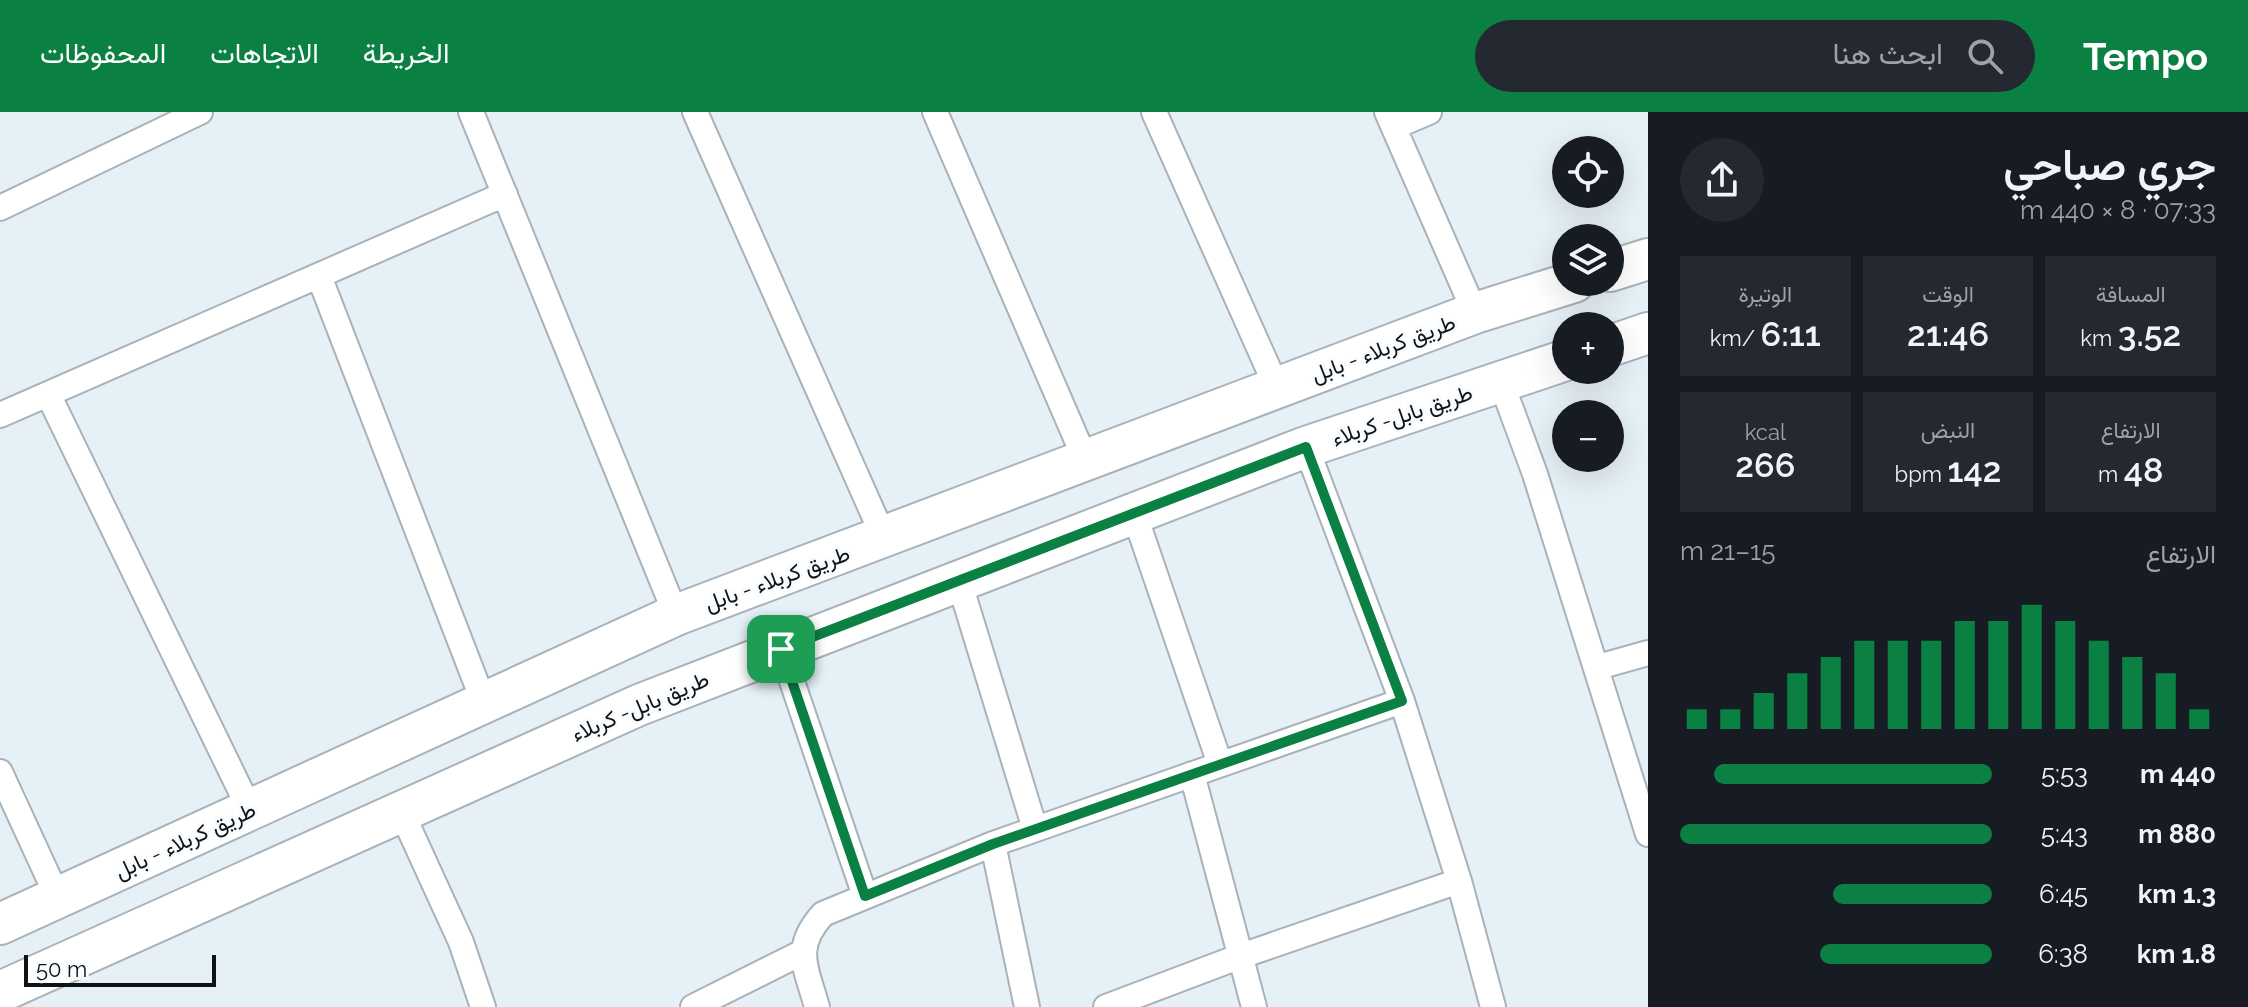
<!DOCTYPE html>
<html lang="ar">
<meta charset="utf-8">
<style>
body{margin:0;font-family:Raleway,Vazirmatn,sans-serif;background:#242831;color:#f1f3f6;direction:rtl;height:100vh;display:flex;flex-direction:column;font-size:30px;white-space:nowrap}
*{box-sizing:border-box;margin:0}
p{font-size:26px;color:#9ea1a6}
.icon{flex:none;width:44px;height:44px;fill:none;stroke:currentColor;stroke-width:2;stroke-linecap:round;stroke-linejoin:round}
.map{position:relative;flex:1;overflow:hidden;direction:ltr}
.drawer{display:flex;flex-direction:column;background:#171b24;width:600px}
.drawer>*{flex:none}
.tools{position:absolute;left:1552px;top:24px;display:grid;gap:16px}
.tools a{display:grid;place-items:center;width:72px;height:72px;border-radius:50%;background:#171b24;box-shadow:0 8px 32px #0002;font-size:40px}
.scale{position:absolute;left:24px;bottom:20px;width:192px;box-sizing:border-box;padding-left:8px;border:4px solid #0f1315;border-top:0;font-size:22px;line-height:28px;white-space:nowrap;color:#0f1315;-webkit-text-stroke:6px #f8fcff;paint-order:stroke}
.pin{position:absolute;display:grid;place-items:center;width:68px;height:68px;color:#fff;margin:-34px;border-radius:16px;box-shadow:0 4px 12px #0006}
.round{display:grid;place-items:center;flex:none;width:84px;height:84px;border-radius:42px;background:#242831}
.overview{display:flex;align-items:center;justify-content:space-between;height:136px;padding:0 32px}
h1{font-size:44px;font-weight:600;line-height:60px}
.figures{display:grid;grid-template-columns:repeat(3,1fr);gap:12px;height:136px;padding:8px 32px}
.figures div{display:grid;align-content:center;border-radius:0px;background:#242831;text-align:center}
.figures b{font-size:34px;font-weight:600}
.figures small{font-size:22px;font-weight:400}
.figures p{font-size:22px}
.chart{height:224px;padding:16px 32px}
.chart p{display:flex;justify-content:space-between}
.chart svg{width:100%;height:144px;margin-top:8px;stroke:#0b8043;stroke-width:6}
ul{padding:0 32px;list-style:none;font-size:26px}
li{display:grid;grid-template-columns:128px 96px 1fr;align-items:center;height:60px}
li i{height:20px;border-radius:10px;background:#0b8043}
header{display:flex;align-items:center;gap:48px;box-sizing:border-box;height:112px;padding:0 40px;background:#0b8043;color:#fff}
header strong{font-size:38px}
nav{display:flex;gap:44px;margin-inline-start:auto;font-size:28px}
.search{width:560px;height:72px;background:#242831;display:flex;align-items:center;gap:20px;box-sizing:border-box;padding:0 28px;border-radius:44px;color:#9ea1a6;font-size:30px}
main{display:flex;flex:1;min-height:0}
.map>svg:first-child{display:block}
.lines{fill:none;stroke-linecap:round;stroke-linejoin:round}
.street-casing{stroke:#a9b2b9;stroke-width:28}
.primary-casing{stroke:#a9b2b9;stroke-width:44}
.street{stroke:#fff;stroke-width:24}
.primary{stroke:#fff;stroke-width:40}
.route-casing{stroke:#fff;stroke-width:16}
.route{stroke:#0b8043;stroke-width:10}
.labels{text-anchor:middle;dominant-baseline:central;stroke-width:6;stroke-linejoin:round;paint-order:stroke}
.street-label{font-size:22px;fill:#0f1315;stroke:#f8fcff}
</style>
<header>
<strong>Tempo</strong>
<div class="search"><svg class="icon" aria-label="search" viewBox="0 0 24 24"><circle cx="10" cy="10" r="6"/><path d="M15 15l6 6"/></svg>ابحث هنا</div>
<nav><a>الخريطة</a><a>الاتجاهات</a><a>المحفوظات</a></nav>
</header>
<main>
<section class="drawer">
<div class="overview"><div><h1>جري صباحي</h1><p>07:33 · 8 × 440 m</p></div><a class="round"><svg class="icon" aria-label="share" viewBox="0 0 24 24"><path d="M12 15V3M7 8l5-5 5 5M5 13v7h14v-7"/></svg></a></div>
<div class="figures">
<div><p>المسافة</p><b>3.52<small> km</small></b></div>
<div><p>الوقت</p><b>21:46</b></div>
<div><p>الوتيرة</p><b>6:11<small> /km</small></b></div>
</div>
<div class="figures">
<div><p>الارتفاع</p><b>48<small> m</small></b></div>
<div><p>النبض</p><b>142<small> bpm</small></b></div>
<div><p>kcal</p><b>266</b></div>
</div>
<div class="chart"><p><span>الارتفاع</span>15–21 m</p>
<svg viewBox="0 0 160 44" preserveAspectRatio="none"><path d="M5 44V38M15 44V38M25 44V33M35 44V27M45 44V22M55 44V17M65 44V17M75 44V17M85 44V11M95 44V11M105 44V6M115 44V11M125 44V17M135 44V22M145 44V27M155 44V38"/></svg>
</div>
<ul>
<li><b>440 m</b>5:53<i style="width:89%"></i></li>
<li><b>880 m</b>5:43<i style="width:100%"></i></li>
<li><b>1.3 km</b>6:45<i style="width:51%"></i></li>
<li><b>1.8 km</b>6:38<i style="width:55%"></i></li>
</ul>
</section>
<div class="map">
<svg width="1648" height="895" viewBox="0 0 1648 895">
<rect width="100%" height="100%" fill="#e6f0f7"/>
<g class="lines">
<!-- street casing -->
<g class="street-casing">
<path id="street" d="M471,0L676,503
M695,0L884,426
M935,0L1086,349
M1154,0L1277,276
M1387,0L1475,201
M1394,15L1429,0
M0,96L200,0
M319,164L484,591
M1501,270L1535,362L1648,722
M48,282L250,698
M0,303L505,82
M1306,335L1402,589L1459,769L1493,895
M1134,401L1220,652
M959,469L1035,717
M781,537L865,784
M1598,555L1648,541
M0,660L58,786
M1192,662L1254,895
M401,699L461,830L483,895
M993,732L1027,895
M693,895L803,840
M817,895C806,855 792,836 823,802L993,732L1402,589
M1106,895L1241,844L1459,769"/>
</g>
<!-- primary casing -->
<g class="primary-casing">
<path id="primary" d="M1610,159L1648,147
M1610,234L1648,221
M0,812L676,503L1475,201L1574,170
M0,880L639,593L1306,335L1566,248"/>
</g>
<!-- street -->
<use href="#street" class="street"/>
<!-- primary -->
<use href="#primary" class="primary"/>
</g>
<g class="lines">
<!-- route casing -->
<g class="route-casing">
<path id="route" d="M1306,335L1402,589L993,732L865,784L781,537Z"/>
</g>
<!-- route -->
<use href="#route" class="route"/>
</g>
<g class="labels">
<!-- street labels -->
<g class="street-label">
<text transform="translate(1383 236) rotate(-21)">طريق كربلاء - بابل</text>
<text transform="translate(1402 303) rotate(-19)">طريق بابل- كربلاء</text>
<text transform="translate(777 466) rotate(-20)">طريق كربلاء - بابل</text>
<text transform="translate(640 594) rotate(-23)">طريق بابل- كربلاء</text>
<text transform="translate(185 728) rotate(-25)">طريق كربلاء - بابل</text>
</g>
</g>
</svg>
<div class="tools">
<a><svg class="icon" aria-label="locate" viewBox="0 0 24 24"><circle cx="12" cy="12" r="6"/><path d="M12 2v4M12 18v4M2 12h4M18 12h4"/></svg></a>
<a><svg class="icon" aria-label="layers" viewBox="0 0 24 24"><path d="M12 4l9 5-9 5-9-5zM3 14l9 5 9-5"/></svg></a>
<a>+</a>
<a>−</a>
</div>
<div class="scale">50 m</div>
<div class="pin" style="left:781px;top:537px;background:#1e9e55"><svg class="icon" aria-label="arrive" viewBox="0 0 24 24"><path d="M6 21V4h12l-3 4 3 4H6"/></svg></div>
</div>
</main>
